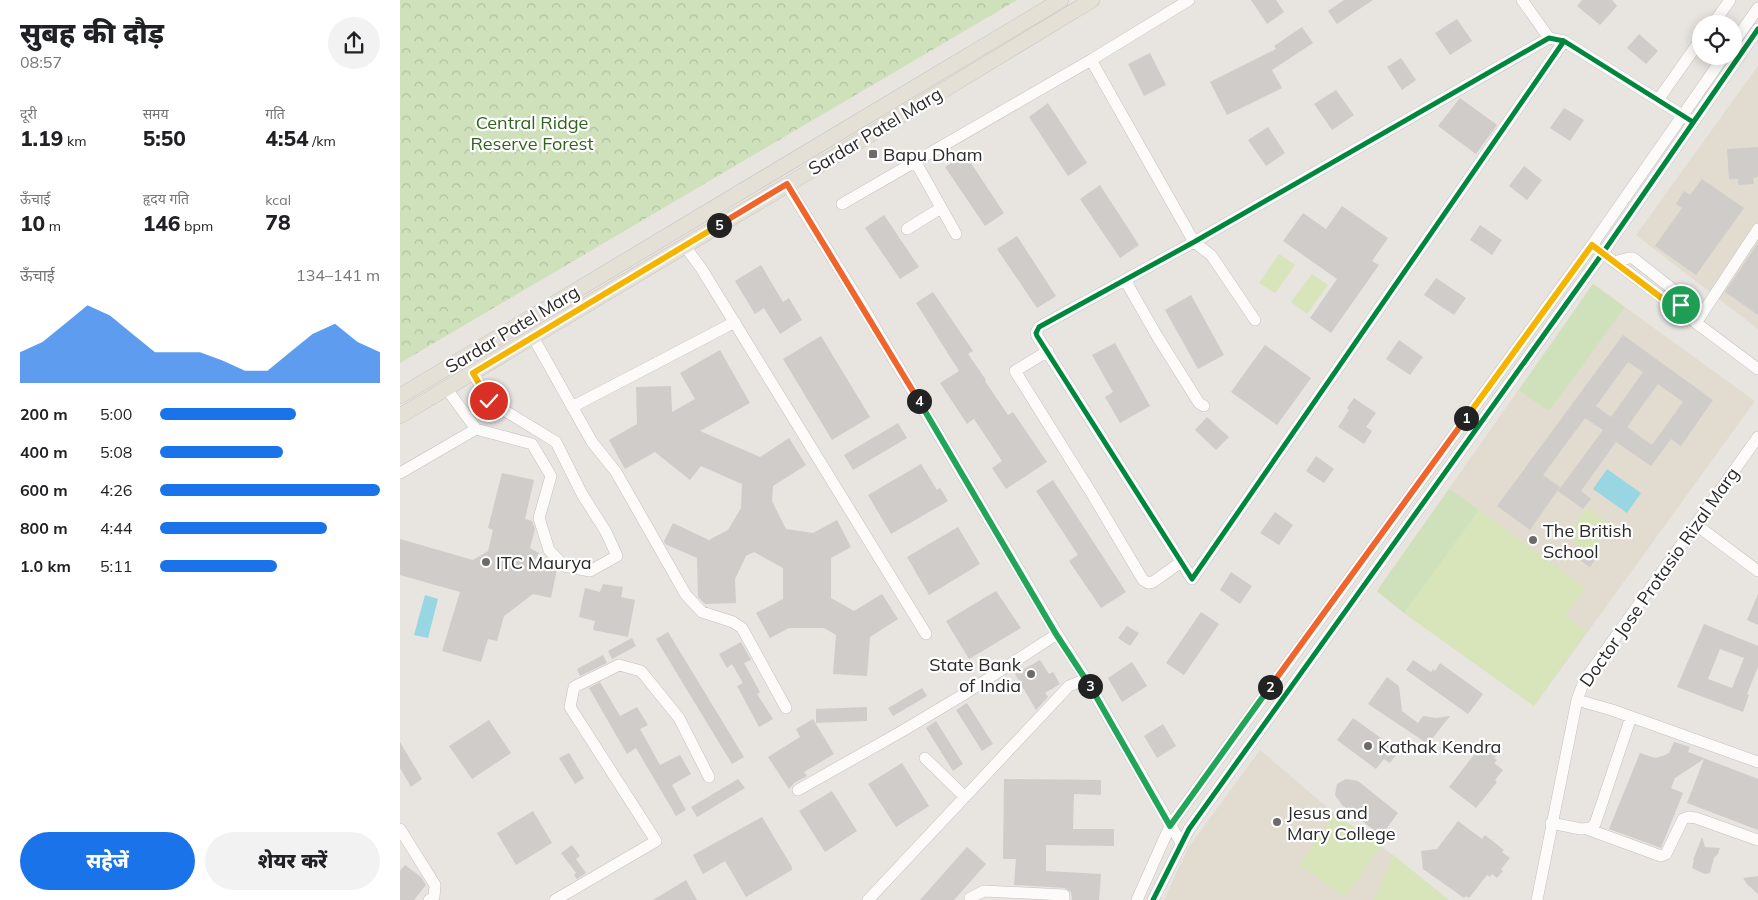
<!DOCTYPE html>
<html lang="hi">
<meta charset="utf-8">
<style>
body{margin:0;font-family:Mulish,"Noto Sans Devanagari",sans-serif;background:#f2f2f2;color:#202124;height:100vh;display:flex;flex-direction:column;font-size:19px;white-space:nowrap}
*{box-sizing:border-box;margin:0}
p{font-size:16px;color:#757577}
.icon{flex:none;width:28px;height:28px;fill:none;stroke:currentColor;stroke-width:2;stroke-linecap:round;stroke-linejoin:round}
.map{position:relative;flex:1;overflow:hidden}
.sheet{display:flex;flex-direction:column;background:#fff;width:400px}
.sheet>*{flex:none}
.controls{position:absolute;left:1292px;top:15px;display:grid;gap:10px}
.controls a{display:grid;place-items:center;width:50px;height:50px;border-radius:50%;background:#fff;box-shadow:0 2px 12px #0003;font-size:25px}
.pin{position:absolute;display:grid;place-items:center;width:42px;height:42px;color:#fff;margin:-21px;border:2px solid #fff;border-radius:50%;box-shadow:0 1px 5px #0007}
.km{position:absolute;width:25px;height:25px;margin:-12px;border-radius:50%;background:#222;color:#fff;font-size:14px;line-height:25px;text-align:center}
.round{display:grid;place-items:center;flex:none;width:52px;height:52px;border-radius:26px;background:#f2f2f2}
.head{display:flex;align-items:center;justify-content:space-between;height:85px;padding:0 20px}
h1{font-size:28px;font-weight:800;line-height:38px}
.metrics{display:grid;grid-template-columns:repeat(3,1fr);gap:8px;height:85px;padding:5px 20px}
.metrics div{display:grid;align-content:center}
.metrics b{font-size:21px;font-weight:800}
.metrics small{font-size:14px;font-weight:400}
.metrics p{font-size:14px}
.chart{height:140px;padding:10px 20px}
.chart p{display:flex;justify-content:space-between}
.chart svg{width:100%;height:90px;margin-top:5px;fill:#1a73e8;opacity:.7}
.action{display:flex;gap:10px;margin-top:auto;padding:10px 20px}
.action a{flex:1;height:58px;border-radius:30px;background:#1a73e8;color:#fff;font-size:20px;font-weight:800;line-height:58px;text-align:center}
.action a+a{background:#f2f2f2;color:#202124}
ul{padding:0 20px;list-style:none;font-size:16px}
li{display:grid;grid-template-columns:80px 60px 1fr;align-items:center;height:38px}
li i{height:12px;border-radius:6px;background:#1a73e8}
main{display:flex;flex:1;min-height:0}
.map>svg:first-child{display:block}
.education{fill:#e2dbcf}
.grass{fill:#cee1bb}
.forest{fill:url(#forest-crowns)}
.pitch{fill:#d8e4ba}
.water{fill:#99d6e4}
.building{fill:#cfccc9;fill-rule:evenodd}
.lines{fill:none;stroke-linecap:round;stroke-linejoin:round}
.minor-casing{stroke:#c2c1c1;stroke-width:12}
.major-casing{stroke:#c4c3c1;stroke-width:16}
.minor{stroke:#fcfbfa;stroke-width:11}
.major{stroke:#e5e0d5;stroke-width:15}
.cycleway-casing{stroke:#fff;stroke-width:8}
.cycleway{stroke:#00873e;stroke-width:5}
.split-1-casing{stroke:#fff;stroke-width:10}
.split-2-casing{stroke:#fff;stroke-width:10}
.split-3-casing{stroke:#fff;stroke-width:10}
.split-4-casing{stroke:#fff;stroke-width:10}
.split-5-casing{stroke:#fff;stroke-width:10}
.split-6-casing{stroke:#fff;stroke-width:10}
.split-1{stroke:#f5b400;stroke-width:6}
.split-2{stroke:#f0652b;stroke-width:6}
.split-3{stroke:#22a559;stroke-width:6}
.split-4{stroke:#22a559;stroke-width:6}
.split-5{stroke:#f0652b;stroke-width:6}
.split-6{stroke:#f5b400;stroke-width:6}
.poi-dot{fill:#6c6b6a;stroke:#fff;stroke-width:2}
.labels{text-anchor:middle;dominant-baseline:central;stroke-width:4.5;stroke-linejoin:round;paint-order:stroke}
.park-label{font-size:18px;fill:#32621f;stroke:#fff}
.street-label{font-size:18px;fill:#2a2a2a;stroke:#fff}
.poi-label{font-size:18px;fill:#2a2a2a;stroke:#fff;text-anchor:start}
</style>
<main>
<section class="sheet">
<div class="head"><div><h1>सुबह की दौड़</h1><p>08:57</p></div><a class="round"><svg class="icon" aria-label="share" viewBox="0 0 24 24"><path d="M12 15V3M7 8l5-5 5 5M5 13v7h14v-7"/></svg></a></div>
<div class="metrics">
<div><p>दूरी</p><b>1.19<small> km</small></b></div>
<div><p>समय</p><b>5:50</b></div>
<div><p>गति</p><b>4:54<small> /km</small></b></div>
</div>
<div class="metrics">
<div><p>ऊँचाई</p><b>10<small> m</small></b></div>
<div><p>हृदय गति</p><b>146<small> bpm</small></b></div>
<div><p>kcal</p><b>78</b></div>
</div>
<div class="chart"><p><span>ऊँचाई</span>134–141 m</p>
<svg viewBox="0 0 160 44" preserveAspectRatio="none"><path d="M0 44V29L10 24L20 15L30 6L40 11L50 20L60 29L70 29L80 29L90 33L100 38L110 38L120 29L130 20L140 15L150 24L160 29V44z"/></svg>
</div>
<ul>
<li><b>200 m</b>5:00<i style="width:62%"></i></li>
<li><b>400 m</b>5:08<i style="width:56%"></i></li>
<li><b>600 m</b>4:26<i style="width:100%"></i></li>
<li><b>800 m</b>4:44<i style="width:76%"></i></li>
<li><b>1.0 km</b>5:11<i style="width:53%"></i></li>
</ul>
<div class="action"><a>सहेजें</a><a>शेयर करें</a></div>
</section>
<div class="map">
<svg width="1358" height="900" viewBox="0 0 1358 900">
<defs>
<pattern id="forest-crowns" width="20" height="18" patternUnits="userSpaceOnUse" patternTransform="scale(1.25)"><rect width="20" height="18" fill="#cee1bb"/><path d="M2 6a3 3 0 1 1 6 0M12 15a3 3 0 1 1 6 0" fill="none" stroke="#b1c1a1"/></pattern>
</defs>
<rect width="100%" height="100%" fill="#e8e4e0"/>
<!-- education -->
<path class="education" d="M1358,66V329L1236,235Z
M1193,284L1355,401L1134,706L1004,613L977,591Z
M860,750L935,814L981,846L1049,900H764L788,848Z"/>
<!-- grass -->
<path class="grass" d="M1193,284L1225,307L1149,411L1119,390Z
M1049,489L1079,510L1004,613L977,591Z"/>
<!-- forest -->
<path class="forest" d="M0,0H617L0,363Z"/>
<!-- pitch -->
<path class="pitch" d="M879,254L895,265L875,293L859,283Z
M912,274L928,285L907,314L891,302Z
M1187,508L1210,525L1190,553L1166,536Z
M1079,510L1185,588L1165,616L1187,631L1134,706L1004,613Z
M935,814L981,846L945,897L899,865Z
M993,855L1049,900H974Z"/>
<!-- water -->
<path class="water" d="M1207,469L1241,493L1227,513L1193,489Z
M25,595L38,599L28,638L14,635Z"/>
<!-- building -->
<path class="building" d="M851,0H876L884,12L867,24Z
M944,0H973L937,24L928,11Z
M1182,0H1212L1217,6L1200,25L1177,6Z
M1057,19L1072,41L1050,55L1035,33Z
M902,27L913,43L872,70L882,88L827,115L810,82L876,49L874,46Z
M1239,34L1258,51L1246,64L1227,48Z
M750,53L766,85L744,96L728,64Z
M1001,58L1016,80L1002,90L987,67Z
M936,90L954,115L932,130L914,104Z
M1060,98L1097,125L1076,154L1038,126Z
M648,103L687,163L668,176L629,117Z
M1164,108L1184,120L1170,141L1150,128Z
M868,127L885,153L866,166L848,140Z
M1358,147V177L1353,178L1354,184L1338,185V179H1329L1327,149Z
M565,154L604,213L585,226L545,167Z
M1124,166L1142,180L1127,200L1109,186Z
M1302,179L1344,208L1296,275L1255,246L1282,208L1276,204L1284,191L1290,195Z
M700,185L739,245L720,258L680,199Z
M942,206L988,238L972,261L979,265L931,333L910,318L937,279L883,241L903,213L926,229Z
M484,215L519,267L500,279L465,228Z
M1080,225L1102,240L1092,255L1070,240Z
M617,236L656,296L637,308L597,249Z
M1358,243V315L1325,292Z
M361,265L383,302L389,298L402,320L380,334L364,308L355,314L335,281Z
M1036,278L1066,298L1054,315L1024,295Z
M533,292L573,351L568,354L586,380L585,381L608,415L613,412L647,462L606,489L592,468L602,461L574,419L567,424L540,383L559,371L516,303Z
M791,295L824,355L798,369L765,310Z
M1223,335L1313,400L1281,446L1271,439L1251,466L1216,442L1181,491L1191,499L1183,509L1158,491L1203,430L1185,418L1143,475L1160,487L1130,530L1097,506ZM1228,362L1243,372L1211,417L1196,406ZM1258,384L1283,402L1252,445L1227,427Z
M421,336L470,417L432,440L383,359Z
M999,340L1023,357L1010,375L986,359Z
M715,343L750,406L720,423L705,397L713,392L692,355Z
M865,345L911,378L877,425L831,392Z
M320,350L350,403L300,431L360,457L389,438L406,465L373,486L372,501L386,529L413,533L437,520L451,547L431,558V598L454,611L482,594L498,619L470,637L467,676L433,674L436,635L424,628H389L370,638L356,613L383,599V568L354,552L346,556L335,579L336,603L305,604L298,597L297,558L265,544L264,541L273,523L309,540L328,530L341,508L342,484L301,466L290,480L255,452L225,469L209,440L237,424L236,387L271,386L272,412L295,399L280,373Z
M954,398L976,413L966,427L972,431L964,444L938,427L949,410L947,408Z
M807,417L829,437L816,450L795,430Z
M498,423L507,438L453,470L444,455Z
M916,456L934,469L924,483L906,471Z
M521,464L537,490L540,488L548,501L491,534L468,495Z
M102,473L134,480L125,519L132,521L135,529L130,548L139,553L134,562L154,567L157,569L151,598L133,594L104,616L97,641L88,639L81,662L42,651L60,592L0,575V539L73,560L88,551L93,530L88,528Z
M653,480L726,592L701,608L669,561L678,555L636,491Z
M875,512L893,525L879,545L860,533Z
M558,527L580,564L529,595L507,557Z
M1180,549L1195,560L1190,567L1175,557Z
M831,572L852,586L840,604L820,590Z
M203,584L223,587L221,597L235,600L228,637L193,630L195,621L179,617L185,588L200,592Z
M596,591L621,628L569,659L546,621Z
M1358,594V625L1347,620Z
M801,612L819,624L784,675L766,663Z
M1304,624L1358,646V667L1347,694L1349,695L1343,712L1277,687ZM1320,649L1344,658L1332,688L1308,679Z
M727,626L739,633L730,646L718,638Z
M268,632L344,757L332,764L256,639Z
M232,638L236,646L212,659L208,651Z
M341,642L351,660L344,663L360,692L357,694L373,719L359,727L337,686L343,683L332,664L327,668L319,654Z
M203,655L207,663L180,676L177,669Z
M640,660L649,674L653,672L660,684L645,693L648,697L636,710L615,674Z
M1013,660L1031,672L1033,669L1035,671L1040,663L1083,694L1068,714L1006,670Z
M732,662L747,686L722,702L708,678Z
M987,677L999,686L1002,711L1018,723L1023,716L1036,718L1050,716L1028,744L968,704Z
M200,682L220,716L237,707L248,725L240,729L260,765L280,755L291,774L272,785L286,810L276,816L236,748L227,754L189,688Z
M522,688L527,696L493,716L488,708Z
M567,703L593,744L582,751L556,710Z
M467,707V721L416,723V709Z
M953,718L999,751L990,763L984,759L976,769L937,740Z
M413,719L434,754L404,772L407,776L394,783L389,789L368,757L400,737L396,729Z
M89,720L111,753L72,779L49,746Z
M536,721L563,764L553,771L526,728Z
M763,724L776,746L757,758L744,736Z
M0,742L22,779L11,787L0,768Z
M1274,742L1290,747L1288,752L1358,779V830L1287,803L1304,759L1275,778L1271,788L1283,793L1261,848L1209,829L1240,753L1255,758L1265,755L1269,753Z
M1088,745L1098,753L1094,758L1097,760L1094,763L1103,770L1095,780L1097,782L1076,808L1049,787L1080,747L1084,750Z
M169,753L184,778L175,784L159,758Z
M502,763L529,806L496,827L468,784Z
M338,779L345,788L297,817L291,807Z
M604,779L701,780V795L674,794L673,829H714V846L646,845V871L701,874L699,900H672L671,892L665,888L614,885L616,859H603Z
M946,779L958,781L998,813L981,836L942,805L935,795L937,784Z
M432,791L457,831L425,852L399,811Z
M133,811L152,843L116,865L97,833Z
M362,817L392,867V870L346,897L325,861L303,874L293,855Z
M1058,821L1082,839L1085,835L1104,850L1102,852L1110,858L1101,869L1103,871L1097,878L1092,874L1090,877L1087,875L1069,898L1066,896L1064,898L1023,869L1021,851L1037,849Z
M1302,837L1305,847L1320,848L1318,854L1314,858L1310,873L1305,874L1292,868L1294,860H1293Z
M172,845L180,856L176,859L186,873L177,879L174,875L176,873L161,853Z
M567,847L586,864L554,900H520Z
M5,865L21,877L26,885L14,900H0V871Z
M1358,876V894L1347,884L1343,878Z
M286,880L297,900H253Z"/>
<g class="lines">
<!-- minor casing -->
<g class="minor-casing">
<path id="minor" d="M1122,0L1149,38
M1313,24L1330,0
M1164,41L792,579L637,336L636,333L639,327L794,242L1149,38L1164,41L1293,122
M1334,42L1358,8
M691,60L794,242L811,255L855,320
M1258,100L1301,39
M515,161L556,234
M387,185L461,304L657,634L686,679L781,843
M442,204L691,60L789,0
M507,229L541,208
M284,245L301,268L526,634
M1197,249L1358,369
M1214,262L1229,258H1233L1280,295L1282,298L1280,311
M725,280L757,336L799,403L804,406
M1296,323L1358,229
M133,337L192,442L216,472L286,595L302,612L333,622L342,628L386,708
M648,351L615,371L692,494L743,580L748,583L753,582L781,562
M46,388L76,429L132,444L151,476L139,518L149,550L164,566L190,571L217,556L206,532L182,494L156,442L89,401L73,373
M172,407L335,322
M0,473L76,429
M1295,524L1358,571
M1177,700L1212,710L1358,762
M525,758L565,797
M398,790L504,730L566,693L657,634
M1151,823L1181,829L1191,828L1195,824L1231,717
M0,829L35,885L34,897L29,900
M1187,829L1261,856L1266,854L1283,819L1288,817L1296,818L1358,840
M155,900L256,841L170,707L174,687L219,665L241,671L279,718L309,777
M468,900L669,686L686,679
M570,900V898L584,891L664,895V900
M737,900L770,826L777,816L1192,245L1324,56
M753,900L789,829L1202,254L1358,29
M1137,900L1177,700L1184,681L1358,437"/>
</g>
<!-- major casing -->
<g class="major-casing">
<path id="major" d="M0,396L661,0
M0,416L387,185L692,0"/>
</g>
<!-- minor -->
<use href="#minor" class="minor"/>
<!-- major -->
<use href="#major" class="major"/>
<!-- cycleway casing -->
<g class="cycleway-casing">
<path id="cycleway" d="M1164,41L792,579L637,336L636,333L639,327L794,242L1149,38L1164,41L1293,122
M753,900L789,829L1202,254L1358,29"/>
</g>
<!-- cycleway -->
<use href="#cycleway" class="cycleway"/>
</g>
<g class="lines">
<!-- split-1 casing -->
<g class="split-1-casing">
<path id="split-1" d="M1066,418L1192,245L1280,312L1281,305"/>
</g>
<!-- split-2 casing -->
<g class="split-2-casing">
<path id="split-2" d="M870,687L1066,418"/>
</g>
<!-- split-3 casing -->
<g class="split-3-casing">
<path id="split-3" d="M690,686L770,826L870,687"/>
</g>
<!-- split-4 casing -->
<g class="split-4-casing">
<path id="split-4" d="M519,401L656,634L690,686"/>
</g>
<!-- split-5 casing -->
<g class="split-5-casing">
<path id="split-5" d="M319,225L387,184L519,401"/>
</g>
<!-- split-6 casing -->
<g class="split-6-casing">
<path id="split-6" d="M89,401L73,373L319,225"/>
</g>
<!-- split-1 -->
<use href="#split-1" class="split-1"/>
<!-- split-2 -->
<use href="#split-2" class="split-2"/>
<!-- split-3 -->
<use href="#split-3" class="split-3"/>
<!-- split-4 -->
<use href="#split-4" class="split-4"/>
<!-- split-5 -->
<use href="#split-5" class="split-5"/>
<!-- split-6 -->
<use href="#split-6" class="split-6"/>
</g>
<!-- markers -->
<g class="poi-dot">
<rect x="468" y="149" width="10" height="10" rx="2.5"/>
<circle cx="1133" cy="540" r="5"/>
<circle cx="86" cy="562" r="5"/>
<circle cx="631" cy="674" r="5"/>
<circle cx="968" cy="746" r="5"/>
<circle cx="877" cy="822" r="5"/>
</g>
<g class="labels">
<!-- park labels -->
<g class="park-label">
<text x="132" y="122">Central Ridge<tspan x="132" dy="21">Reserve Forest</tspan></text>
</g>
<!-- street labels -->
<g class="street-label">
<text transform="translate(475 131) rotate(-31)">Sardar Patel Marg</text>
<text transform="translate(112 329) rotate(-31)">Sardar Patel Marg</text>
<text transform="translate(1259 577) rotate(-55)">Doctor Jose Protasio Rizal Marg</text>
</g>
<!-- poi labels -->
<g class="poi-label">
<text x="483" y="154">Bapu Dham</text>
<text x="1143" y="530">The British<tspan x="1143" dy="21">School</tspan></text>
<text x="96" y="562">ITC Maurya</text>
<text x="621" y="664" text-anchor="end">State Bank<tspan x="621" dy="21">of India</tspan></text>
<text x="978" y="746">Kathak Kendra</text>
<text x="887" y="812">Jesus and<tspan x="887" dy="21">Mary College</tspan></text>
</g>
</g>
</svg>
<div class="controls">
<a><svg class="icon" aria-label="locate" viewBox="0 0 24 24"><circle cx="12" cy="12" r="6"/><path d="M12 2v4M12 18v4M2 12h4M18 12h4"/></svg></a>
</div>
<div class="pin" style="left:1281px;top:305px;background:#1e9e55"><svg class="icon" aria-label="arrive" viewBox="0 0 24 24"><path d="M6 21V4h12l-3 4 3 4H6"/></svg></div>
<div class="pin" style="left:89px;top:401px;background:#d93025"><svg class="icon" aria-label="check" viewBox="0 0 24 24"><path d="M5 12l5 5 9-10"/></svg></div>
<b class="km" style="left:1066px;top:418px">1</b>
<b class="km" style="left:870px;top:687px">2</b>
<b class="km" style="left:690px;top:686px">3</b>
<b class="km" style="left:519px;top:401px">4</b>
<b class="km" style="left:319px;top:225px">5</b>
</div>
</main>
